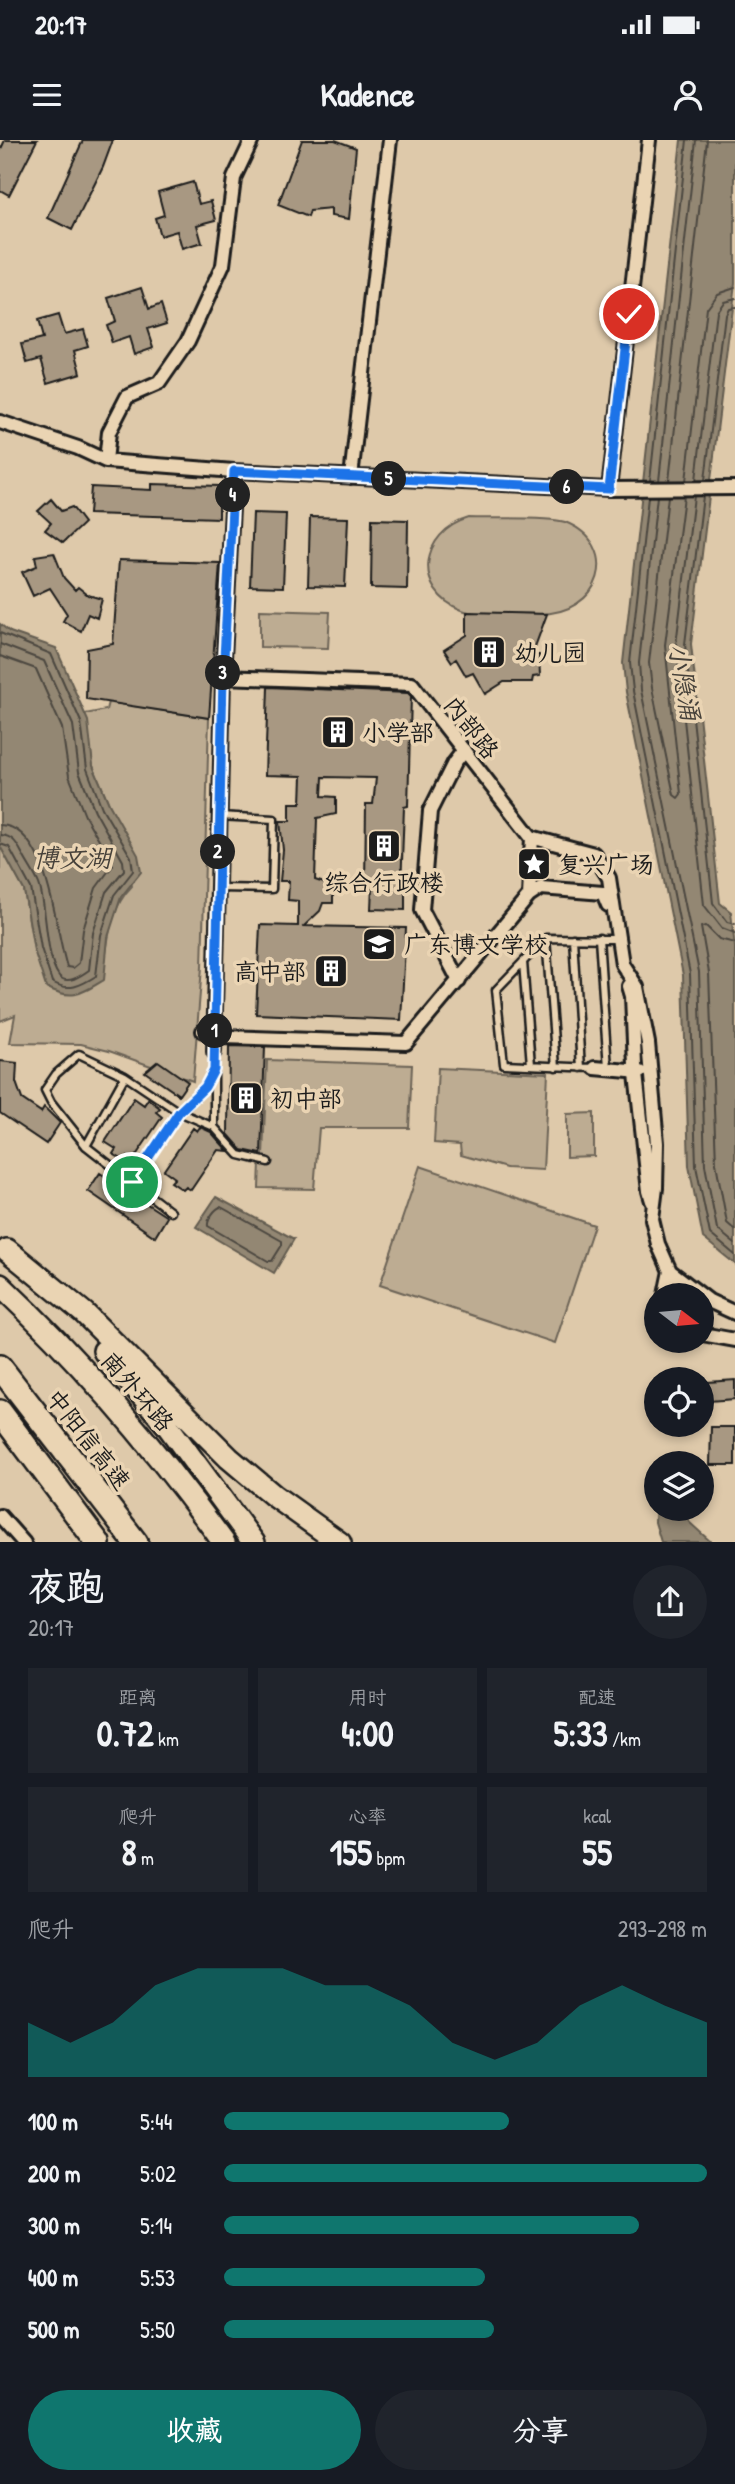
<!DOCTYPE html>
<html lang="zh">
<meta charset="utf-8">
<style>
body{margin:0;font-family:"Patrick Hand","LXGW WenKai TC",sans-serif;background:#20242c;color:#f1f3f6;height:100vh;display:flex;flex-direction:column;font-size:26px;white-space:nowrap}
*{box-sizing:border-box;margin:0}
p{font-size:23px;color:#9ea1a6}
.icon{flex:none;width:38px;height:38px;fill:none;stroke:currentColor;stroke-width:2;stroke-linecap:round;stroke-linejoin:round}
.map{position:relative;height:1402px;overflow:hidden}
.drawer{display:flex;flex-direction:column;background:#171b24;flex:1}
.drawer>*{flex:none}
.needle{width:46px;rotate:106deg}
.buttons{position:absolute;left:644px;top:1143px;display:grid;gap:14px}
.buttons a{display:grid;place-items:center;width:70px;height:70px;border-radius:50%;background:#171b24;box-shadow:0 4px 10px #0003;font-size:35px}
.pin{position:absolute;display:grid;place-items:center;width:60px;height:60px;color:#fff;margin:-30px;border:4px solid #fff;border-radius:50%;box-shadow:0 2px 7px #0007}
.km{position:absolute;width:35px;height:35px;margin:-18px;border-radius:50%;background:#222;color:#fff;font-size:19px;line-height:35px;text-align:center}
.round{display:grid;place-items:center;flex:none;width:74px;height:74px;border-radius:37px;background:#20242c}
.summary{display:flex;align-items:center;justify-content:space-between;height:119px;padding:0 28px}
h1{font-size:38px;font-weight:700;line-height:52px}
.metrics{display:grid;grid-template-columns:repeat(3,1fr);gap:10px;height:119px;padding:7px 28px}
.metrics div{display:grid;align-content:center;border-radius:0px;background:#20242c;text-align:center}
.metrics b{font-size:35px;font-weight:700}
.metrics small{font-size:19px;font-weight:400}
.metrics p{font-size:19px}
.chart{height:196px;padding:14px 28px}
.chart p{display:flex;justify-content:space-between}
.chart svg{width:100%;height:126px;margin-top:7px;fill:#0f766e;opacity:.7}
.cta{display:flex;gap:14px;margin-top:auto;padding:14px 28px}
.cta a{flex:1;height:80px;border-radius:42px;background:#0f766e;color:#fff;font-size:28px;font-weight:700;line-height:80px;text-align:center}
.cta a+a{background:#20242c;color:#f1f3f6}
ul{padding:0 28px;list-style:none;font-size:23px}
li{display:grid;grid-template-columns:112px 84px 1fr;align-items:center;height:52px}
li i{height:18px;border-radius:9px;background:#0f766e}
.status{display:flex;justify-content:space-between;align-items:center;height:49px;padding:0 35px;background:#171b24;direction:ltr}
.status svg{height:19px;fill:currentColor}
header{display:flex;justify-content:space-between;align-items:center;height:91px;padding:0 28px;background:#171b24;font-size:32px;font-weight:700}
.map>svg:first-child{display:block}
.green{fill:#bdac92;stroke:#6c6457;stroke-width:2}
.water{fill:#938773;stroke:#635c50;stroke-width:2}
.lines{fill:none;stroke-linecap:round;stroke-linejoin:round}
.shore{stroke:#4c473f;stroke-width:2}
.building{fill:#a89882;stroke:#1c1c1c;stroke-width:2}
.service-casing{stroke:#1c1c1c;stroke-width:11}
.minor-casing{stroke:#1c1c1c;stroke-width:18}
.trunk-casing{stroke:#1c1c1c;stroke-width:26}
.motorway-casing{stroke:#1c1c1c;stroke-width:28}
.service{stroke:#ead4b3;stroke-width:6}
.minor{stroke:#ead4b3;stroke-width:12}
.trunk{stroke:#ead4b3;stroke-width:21}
.motorway{stroke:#ead4b3;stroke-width:23}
.route-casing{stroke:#fff;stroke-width:14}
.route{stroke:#1a73e8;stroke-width:9}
.labels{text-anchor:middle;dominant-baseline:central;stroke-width:7;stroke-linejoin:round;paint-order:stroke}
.poi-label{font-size:24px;fill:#1c1c1c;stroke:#ead4b3;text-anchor:start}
.street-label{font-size:24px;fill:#1c1c1c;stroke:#ead4b3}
.water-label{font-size:26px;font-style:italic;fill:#46413a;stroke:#ead4b3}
</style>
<div class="status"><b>20:17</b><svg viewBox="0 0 49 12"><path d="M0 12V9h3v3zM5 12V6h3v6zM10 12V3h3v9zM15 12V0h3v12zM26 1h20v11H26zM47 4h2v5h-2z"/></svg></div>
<header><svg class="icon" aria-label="menu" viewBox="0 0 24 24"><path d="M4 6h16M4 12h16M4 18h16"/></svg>Kadence<svg class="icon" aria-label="person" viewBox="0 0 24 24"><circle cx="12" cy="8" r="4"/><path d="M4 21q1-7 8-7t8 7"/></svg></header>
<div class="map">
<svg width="735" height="1403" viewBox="0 0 735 1403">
<rect width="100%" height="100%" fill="#dec9aa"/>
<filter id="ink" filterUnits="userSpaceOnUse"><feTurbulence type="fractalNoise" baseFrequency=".0143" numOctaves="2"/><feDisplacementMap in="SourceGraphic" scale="14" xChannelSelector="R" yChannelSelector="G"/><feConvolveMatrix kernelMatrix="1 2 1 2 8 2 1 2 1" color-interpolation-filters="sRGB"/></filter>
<g filter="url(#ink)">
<!-- green -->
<path class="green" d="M469,378C489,379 549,376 565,382C623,405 603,476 536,474C516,473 480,477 462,470C412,451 420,392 469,378Z
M260,470L330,472L328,508L260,507Z
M108,562L209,578L202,827L193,941L109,911L81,904L10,903L15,875L0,881V706L24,750L34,810L103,840C107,808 108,769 132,746L109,664L93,626L85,574L106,570Z
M267,920L412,925L409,988H319L314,1049L259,1048L260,1022L263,1016Z
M438,928L548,933L543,1030L506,1028L461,1015L460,1005L434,1003Z
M594,973V1016L567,1017V974Z
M420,1026L594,1085L555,1203L380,1145Z"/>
<!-- water -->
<path class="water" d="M681,0H735V143L691,504L720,763L731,772L735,808V1124L703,1098L689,1026L683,835L626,552L623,523Z
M0,484L10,492L56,508L88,581L93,626L109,664L138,715L141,732L121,757L108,797L104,840C81,854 72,861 46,847L34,810L24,750L0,706Z
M216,1057L294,1099L274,1133L196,1087Z
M656,1357V1368L682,1369L689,1382L711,1402H661L655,1382Z"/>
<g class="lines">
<!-- shore -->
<path class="shore" d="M696,340L716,171L723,161L735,158
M705,340L725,174L728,168L735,167
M650,341L687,0
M659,341L696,0
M669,341L707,0
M686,341L706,168L717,153L735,147
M657,356L639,523L641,550L699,832L705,1025L717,1089L735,1104
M668,356L649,523L652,548L674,655L678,658L681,654L665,505L684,356
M694,356L676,505L704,765L722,788L735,793
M703,356L685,504L713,763L727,782L735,784
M648,357L630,523L633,551L690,834L696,1026L710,1094L735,1115
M0,493L51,514L81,582L87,629L102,668L131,717L133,731L114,755L101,795L96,836C80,846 69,852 52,842L41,808L31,748L9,707L0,704
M0,504L44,521L73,585L79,632L95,671L123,721L124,730L106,752L93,793L89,830C82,835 67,846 59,836C45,818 47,766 39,744C35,734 28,725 23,715C17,704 14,696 0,695
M0,516L36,529L62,588L69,636L85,676L113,725L96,748L83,790L79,823L73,828L67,827C55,791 49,686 0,685
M735,803L719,799L706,786L701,787L709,833L716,1023L727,1083L735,1090
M221,1067L282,1101V1105L272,1121H268L208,1086C207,1080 215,1068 221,1067Z"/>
</g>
<!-- building -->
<path class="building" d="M5,0H37L9,55L0,50V11Z
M83,0H113L103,27L72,90L48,78Z
M302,0H335L356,8L349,79L331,76V69L310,71L308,77L278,65Z
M193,42L199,64L211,61L216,80L197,85L202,103L182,109L177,91L160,96L155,78L164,75L158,52Z
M142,147L149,169L161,164L167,183L148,189L154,207L134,214L129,197L112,203L106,185L115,181L108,158Z
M58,175L64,194L83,189L88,206L75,210L81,233L48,243L41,219L27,223L22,204L42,199L37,181Z
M152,344L220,346V350H224V362H219V378L89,374L91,347L152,350Z
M51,359L61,371L72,367L84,383L63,403L45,390L51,383L38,371Z
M253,373L286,374L283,447L250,446Z
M310,377L348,378L345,447L308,446Z
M372,379L408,380L407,449L371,448Z
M54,413L64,438L75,450L78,447L88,455L102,459L97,478L88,474L81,491L63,481L67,474L50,448L33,456L22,432L37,426L35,416Z
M119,420L220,423L209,578L86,559L87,509L113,504Z
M467,472L547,474L532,515H539L540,536L533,537L532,542H504L485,554L473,533L466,536L456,519L452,522L444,510L467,495Z
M268,547L408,553L411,556L408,666L404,667L401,748H405V770L371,769L372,746H365L366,664H373L376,638L323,637L322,656L336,657V674L317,678L315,740L333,746V763H323L320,771L304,786L406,788L401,880L256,874L260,785L298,786V761L288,760L289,741H280L283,710L280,681H290V663H301L302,636L265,635Z
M229,906L265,907L261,1014L242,1010L228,994Z
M0,921L17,923L16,942L22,959L41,972L44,967L60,983L46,1004L0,973Z
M158,921L188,942L179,955L145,932Z
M134,958L144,965L148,959L160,968L156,972L162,977L133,1020L128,1017L125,1021L113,1014L116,1009L105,1002Z
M200,987L211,992L228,1011L218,1010L191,1050L186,1047L183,1050L171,1042L175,1038L164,1030L193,988L197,991Z
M100,1033L167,1077L155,1097L88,1051Z
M735,1240V1259L709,1261L708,1242Z
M711,1287H735V1325H710Z"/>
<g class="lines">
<!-- service casing -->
<g class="service-casing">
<path id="service" d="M218,748L272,749L274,679L219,676
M546,798L556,927
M573,798L581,928
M599,798L608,928
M523,822L531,925
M595,928L504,924L496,850L546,798L618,799
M125,936L86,1006L132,1042L179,972L214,987V912
M214,987L239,1015L268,1022
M86,1006L51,962L45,950L56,934L79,914L125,936L179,972L205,947L213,932
M132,1042L171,1072"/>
</g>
<!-- minor casing -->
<g class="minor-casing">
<path id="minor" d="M0,282L78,308L106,321L234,331L609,349L735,348
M106,321L109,292L127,257L159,243L188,201L223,125L234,38L252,0
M351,337L390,0
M609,349L649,0
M223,537L234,331
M529,756L532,697
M459,841L422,770L430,671L454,623L464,610
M629,846L632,856L635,925L649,1051L652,1061
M203,891L215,892L223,897L406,903L529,756L541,748L603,753L608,765
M214,912L223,537L412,544L531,697L594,714L609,738L622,824L637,847L648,903L657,1003L656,1048L652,1079L658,1104L670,1131L709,1161L735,1173
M595,928L640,932
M665,1155L670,1131
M702,1194L735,1200
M0,1376L24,1403"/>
</g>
<!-- trunk casing -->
<g class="trunk-casing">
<path id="trunk" d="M7,1110L84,1173L229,1318L273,1355L340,1403
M0,1145C84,1224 156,1309 224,1403
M104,1211L167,1285L254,1403"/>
</g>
<!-- motorway casing -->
<g class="motorway-casing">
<path id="motorway" d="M0,1227L136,1403
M0,1272L98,1403"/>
</g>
<!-- service -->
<use href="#service" class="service"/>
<!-- minor -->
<use href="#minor" class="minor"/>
<!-- trunk -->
<use href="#trunk" class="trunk"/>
<!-- motorway -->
<use href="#motorway" class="motorway"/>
</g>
</g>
<g class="lines" filter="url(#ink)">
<!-- route casing -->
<g class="route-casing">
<path id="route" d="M132,1042L179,972L205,947L214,930L223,537L234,331L609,349L629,174"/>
</g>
<!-- route -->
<use href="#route" class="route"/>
</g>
<!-- icons -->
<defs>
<g id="building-square" transform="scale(1.75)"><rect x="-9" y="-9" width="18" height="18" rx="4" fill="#1c1c1c" stroke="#ead4b3"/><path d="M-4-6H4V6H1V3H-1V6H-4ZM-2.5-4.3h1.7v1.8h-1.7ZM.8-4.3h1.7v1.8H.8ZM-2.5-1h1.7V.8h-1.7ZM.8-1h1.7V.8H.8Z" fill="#fff"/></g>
<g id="sight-square" transform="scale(1.75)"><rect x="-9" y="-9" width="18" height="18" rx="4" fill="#1c1c1c" stroke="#ead4b3"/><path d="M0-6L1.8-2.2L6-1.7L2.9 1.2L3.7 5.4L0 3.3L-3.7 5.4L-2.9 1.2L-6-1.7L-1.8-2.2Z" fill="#fff"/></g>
<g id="school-square" transform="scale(1.75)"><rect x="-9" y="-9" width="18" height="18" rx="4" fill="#1c1c1c" stroke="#ead4b3"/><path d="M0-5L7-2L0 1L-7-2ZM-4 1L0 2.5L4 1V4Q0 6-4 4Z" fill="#fff"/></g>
</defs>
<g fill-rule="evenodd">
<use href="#building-square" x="489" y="512"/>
<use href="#building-square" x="338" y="592"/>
<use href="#building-square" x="384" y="706"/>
<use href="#sight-square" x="534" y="724"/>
<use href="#school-square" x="379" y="804"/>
<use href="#building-square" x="331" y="831"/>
<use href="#building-square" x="246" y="958"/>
</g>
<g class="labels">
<!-- poi labels -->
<g class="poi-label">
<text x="514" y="512">幼儿园</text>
<text x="362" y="592">小学部</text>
<text x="558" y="724">复兴广场</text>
<text x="384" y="742" text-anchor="middle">综合行政楼</text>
<text x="404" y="804">广东博文学校</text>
<text x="306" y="831" text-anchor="end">高中部</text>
<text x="270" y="958">初中部</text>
</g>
<!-- street labels -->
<g class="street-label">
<text transform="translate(472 587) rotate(52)">内部路</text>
<text transform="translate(138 1251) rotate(49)">南外环路</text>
<text transform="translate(89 1299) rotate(52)">中阳信高速</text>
</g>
<!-- water labels -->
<g class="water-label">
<text transform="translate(685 542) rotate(80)">小隐涌</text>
<text x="72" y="717">博文湖</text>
</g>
</g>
</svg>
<div class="buttons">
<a><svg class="needle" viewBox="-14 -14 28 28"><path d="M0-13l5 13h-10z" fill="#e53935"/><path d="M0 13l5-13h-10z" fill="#9ea1a6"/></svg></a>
<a><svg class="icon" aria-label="locate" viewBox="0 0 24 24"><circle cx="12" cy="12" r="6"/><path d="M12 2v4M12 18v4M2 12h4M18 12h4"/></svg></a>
<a><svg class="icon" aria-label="layers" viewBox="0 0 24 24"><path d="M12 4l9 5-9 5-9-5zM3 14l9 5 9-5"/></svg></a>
</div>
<div class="pin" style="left:132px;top:1042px;background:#1e9e55"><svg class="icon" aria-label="arrive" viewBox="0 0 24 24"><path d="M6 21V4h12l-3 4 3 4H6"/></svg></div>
<div class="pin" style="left:629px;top:174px;background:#d93025"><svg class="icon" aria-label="check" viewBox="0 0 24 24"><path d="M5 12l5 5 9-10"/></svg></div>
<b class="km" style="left:215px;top:891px">1</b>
<b class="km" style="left:218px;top:712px">2</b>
<b class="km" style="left:223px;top:533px">3</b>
<b class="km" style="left:233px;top:355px">4</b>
<b class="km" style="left:389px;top:339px">5</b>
<b class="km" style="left:567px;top:347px">6</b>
</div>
<section class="drawer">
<div class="summary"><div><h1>夜跑</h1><p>20:17</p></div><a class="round"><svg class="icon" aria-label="share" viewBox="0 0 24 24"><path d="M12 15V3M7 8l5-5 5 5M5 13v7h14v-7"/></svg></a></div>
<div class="metrics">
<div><p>距离</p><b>0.72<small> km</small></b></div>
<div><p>用时</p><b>4:00</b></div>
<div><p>配速</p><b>5:33<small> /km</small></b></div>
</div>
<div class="metrics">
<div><p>爬升</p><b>8<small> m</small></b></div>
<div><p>心率</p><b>155<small> bpm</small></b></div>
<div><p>kcal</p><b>55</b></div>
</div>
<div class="chart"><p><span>爬升</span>293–298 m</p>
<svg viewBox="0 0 160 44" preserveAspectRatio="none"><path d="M0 44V25L10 32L20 25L30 12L40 6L50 6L60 6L70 12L80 12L90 19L100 32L110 38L120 32L130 19L140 12L150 19L160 25V44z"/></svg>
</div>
<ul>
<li><b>100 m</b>5:44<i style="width:59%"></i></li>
<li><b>200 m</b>5:02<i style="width:100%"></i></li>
<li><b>300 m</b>5:14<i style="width:86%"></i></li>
<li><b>400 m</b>5:53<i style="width:54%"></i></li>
<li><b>500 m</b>5:50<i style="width:56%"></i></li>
</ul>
<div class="cta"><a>收藏</a><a>分享</a></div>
</section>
